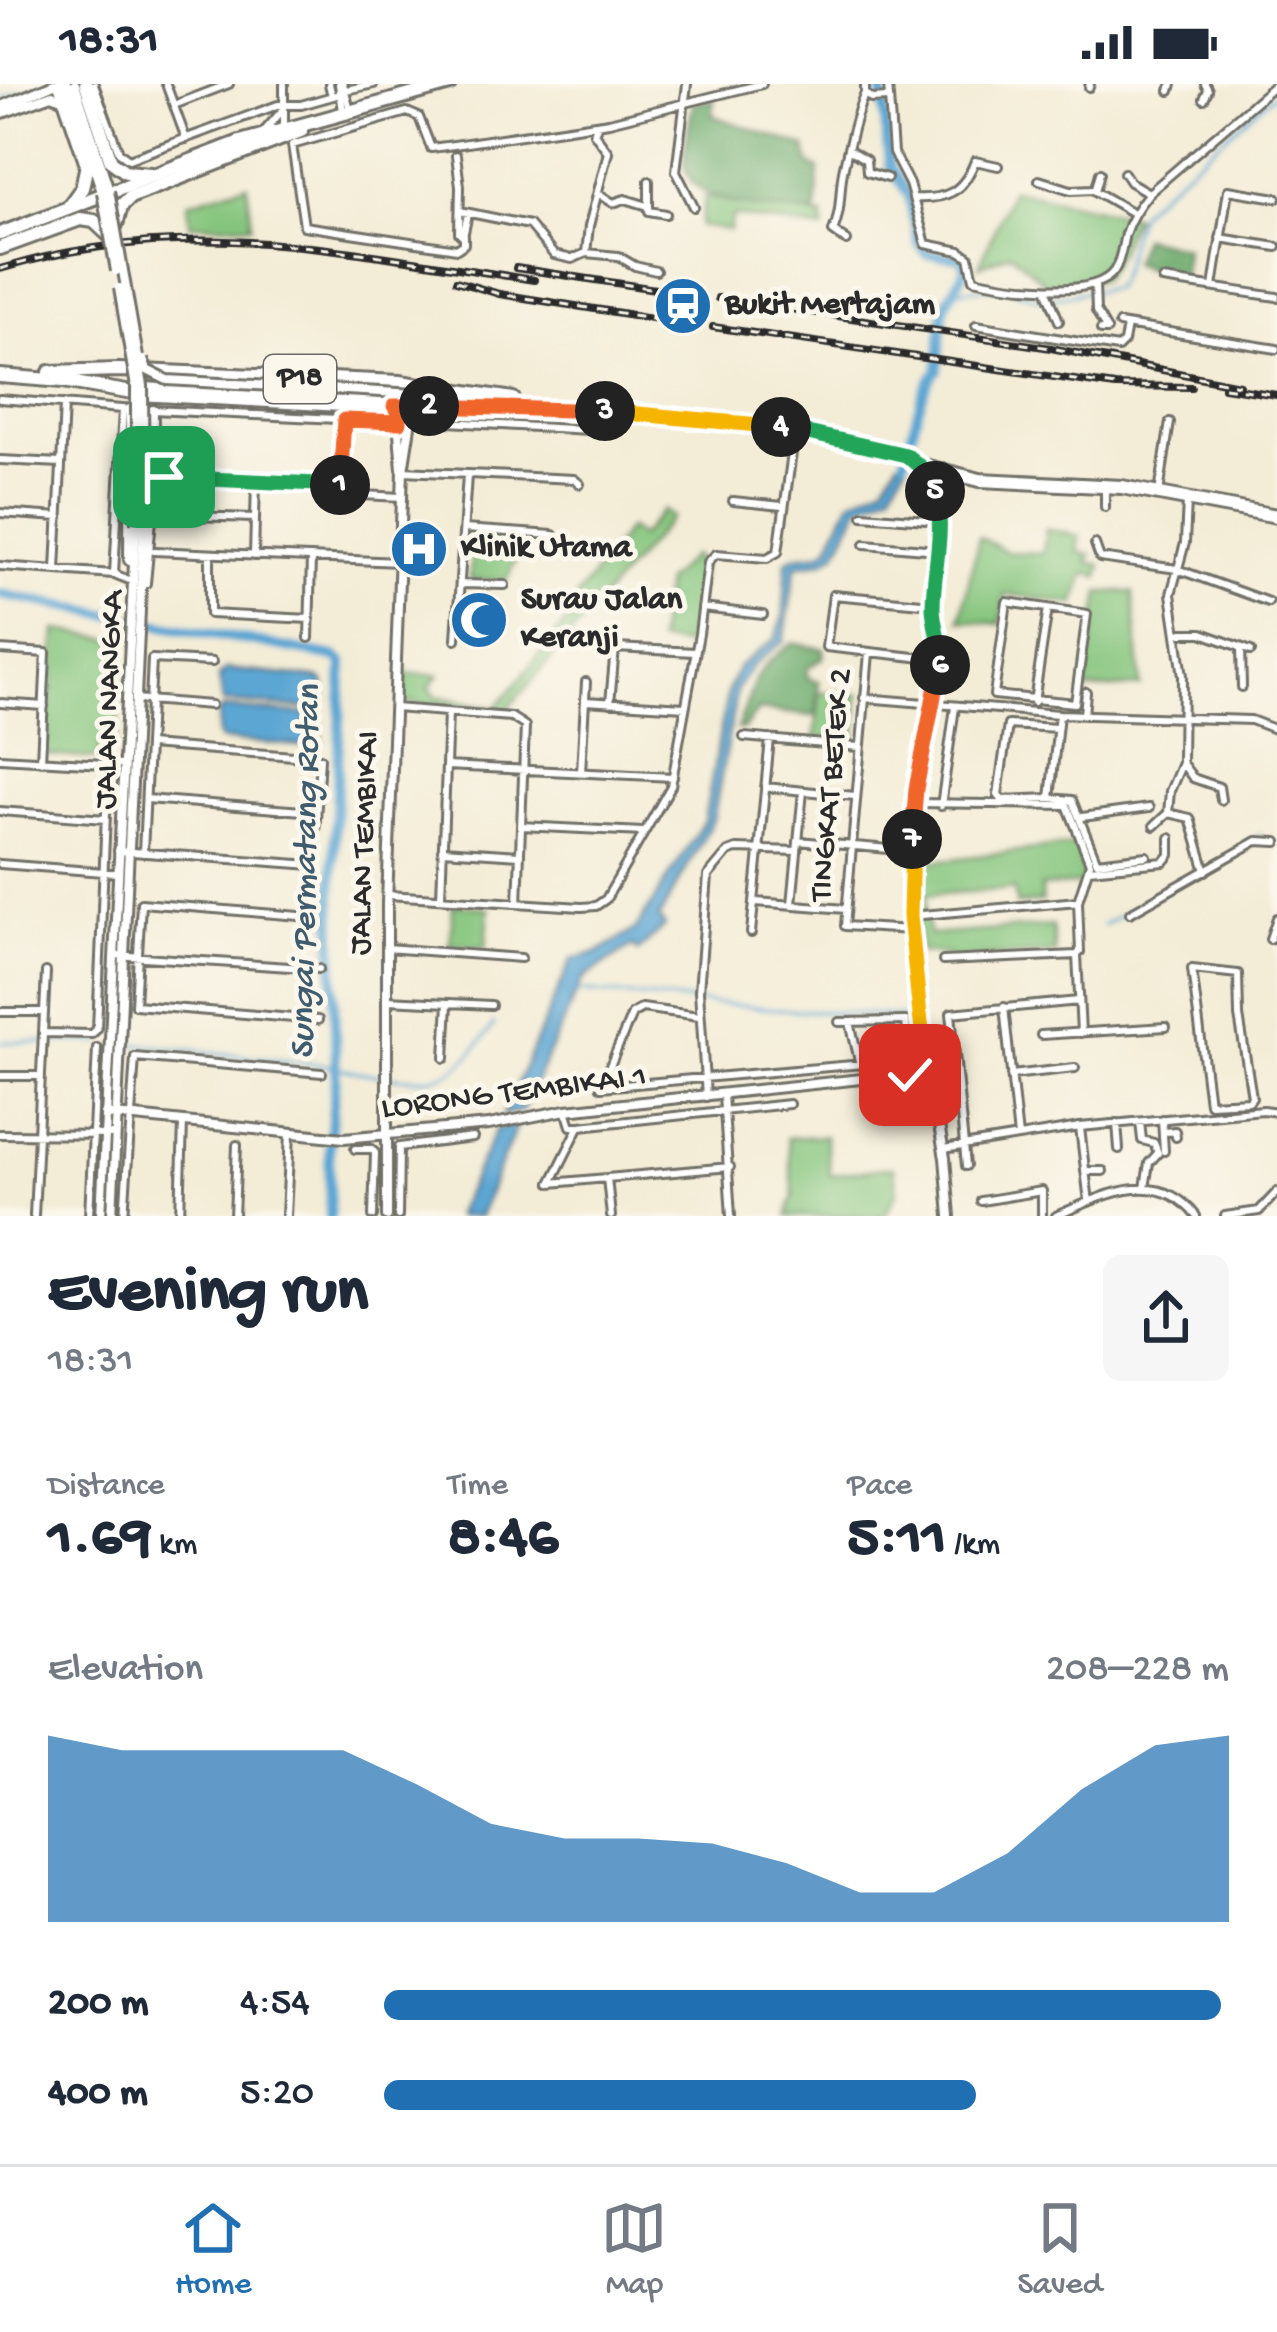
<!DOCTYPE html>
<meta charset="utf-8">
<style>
body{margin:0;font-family:"Gochi Hand",sans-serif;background:#f6f6f7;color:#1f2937;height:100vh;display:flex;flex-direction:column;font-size:45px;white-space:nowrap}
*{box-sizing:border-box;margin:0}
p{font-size:39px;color:#747a83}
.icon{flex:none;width:66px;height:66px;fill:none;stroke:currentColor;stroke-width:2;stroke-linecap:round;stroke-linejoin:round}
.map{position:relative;height:1132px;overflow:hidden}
.sheet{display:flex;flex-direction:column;background:#fff;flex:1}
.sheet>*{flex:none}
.pin{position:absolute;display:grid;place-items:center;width:102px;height:102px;color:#fff;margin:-51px;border-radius:24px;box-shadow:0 6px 18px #0006}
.km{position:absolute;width:60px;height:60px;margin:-30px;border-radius:50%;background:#222;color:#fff;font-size:33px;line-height:60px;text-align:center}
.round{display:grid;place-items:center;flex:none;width:126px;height:126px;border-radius:18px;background:#f6f6f7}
.head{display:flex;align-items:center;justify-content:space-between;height:204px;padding:0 48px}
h1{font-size:66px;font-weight:700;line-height:90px}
.metrics{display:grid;grid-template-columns:repeat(3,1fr);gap:18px;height:204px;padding:12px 48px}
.metrics div{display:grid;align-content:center}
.metrics b{font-size:60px;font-weight:700}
.metrics small{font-size:33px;font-weight:400}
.metrics p{font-size:33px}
.chart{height:336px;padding:24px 48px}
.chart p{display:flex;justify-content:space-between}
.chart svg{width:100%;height:216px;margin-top:12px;fill:#1f6fb2;opacity:.7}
ul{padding:0 48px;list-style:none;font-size:39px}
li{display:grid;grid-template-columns:192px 144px 1fr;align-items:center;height:90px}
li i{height:30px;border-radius:15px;background:#1f6fb2}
.status{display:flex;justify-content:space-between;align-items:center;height:84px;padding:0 60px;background:#fff;direction:ltr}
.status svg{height:33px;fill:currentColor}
.tabs{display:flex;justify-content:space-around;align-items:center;height:168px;border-top:3px solid #e0e1e3;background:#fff;font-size:33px;color:#747a83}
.tabs a{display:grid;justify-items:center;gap:6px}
.tabs .selected{color:#1f6fb2}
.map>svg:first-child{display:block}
.green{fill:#85c57d;stroke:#587854;stroke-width:3}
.forest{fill:#6caa6c;stroke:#4c6a4c;stroke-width:3}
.water{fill:#5ba6d3;stroke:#43687f;stroke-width:3}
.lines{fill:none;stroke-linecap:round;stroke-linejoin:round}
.stream{stroke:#5ba6d3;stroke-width:3}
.river{stroke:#5ba6d3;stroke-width:10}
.minor-tunnel{stroke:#cbc5b4;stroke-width:6;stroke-dasharray:6 3;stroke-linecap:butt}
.minor-casing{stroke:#716f67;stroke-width:12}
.tertiary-casing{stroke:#716f67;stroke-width:14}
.primary-casing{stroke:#716f67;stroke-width:18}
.minor{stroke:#fff;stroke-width:6}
.tertiary{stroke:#fff;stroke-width:8}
.primary{stroke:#fff;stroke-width:12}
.rail-casing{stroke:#2b2b2b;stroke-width:8}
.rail{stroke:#fbf7ec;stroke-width:3;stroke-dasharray:9;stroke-linecap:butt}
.tertiary-bridge-casing{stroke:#716f67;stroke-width:14;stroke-linecap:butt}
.tertiary-bridge{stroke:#fff;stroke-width:8}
.split-1-casing{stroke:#fff;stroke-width:24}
.split-2-casing{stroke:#fff;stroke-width:24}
.split-3-casing{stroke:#fff;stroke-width:24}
.split-4-casing{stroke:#fff;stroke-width:24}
.split-5-casing{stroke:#fff;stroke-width:24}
.split-6-casing{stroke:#fff;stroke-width:24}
.split-7-casing{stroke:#fff;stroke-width:24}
.split-8-casing{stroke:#fff;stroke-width:24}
.split-9-casing{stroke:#fff;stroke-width:24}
.split-1{stroke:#22a559;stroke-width:15}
.split-2{stroke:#f0652b;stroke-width:15}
.split-3{stroke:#f0652b;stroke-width:15}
.split-4{stroke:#f5b400;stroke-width:15}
.split-5{stroke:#22a559;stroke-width:15}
.split-6{stroke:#22a559;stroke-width:15}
.split-7{stroke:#f0652b;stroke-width:15}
.split-8{stroke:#f5b400;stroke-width:15}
.split-9{stroke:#f5b400;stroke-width:15}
.labels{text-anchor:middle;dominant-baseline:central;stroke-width:10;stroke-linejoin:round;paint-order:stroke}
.shield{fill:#fbf7ec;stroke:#696865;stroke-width:3}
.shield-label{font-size:30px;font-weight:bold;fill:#2b2b2b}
.poi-label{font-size:33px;font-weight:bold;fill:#2b2b2b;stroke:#fbf7ec;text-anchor:start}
.street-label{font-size:33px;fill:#2b2b2b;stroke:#fbf7ec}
.water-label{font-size:36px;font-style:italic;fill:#3e5c6e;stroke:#fbf7ec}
</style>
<div class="status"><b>18:31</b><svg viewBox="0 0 49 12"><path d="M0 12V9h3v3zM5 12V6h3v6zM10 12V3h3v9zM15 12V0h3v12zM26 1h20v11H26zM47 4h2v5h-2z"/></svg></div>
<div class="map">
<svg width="1277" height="1132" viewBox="0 0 1277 1132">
<rect width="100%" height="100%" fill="#fbf7ec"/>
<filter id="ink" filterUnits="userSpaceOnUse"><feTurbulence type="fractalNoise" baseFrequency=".00833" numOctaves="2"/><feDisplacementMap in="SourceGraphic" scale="24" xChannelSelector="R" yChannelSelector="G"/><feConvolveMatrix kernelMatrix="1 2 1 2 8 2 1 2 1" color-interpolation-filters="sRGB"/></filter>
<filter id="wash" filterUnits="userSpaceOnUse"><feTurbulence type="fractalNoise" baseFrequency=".004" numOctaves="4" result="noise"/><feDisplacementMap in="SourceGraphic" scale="48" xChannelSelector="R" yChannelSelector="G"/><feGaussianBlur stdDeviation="2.7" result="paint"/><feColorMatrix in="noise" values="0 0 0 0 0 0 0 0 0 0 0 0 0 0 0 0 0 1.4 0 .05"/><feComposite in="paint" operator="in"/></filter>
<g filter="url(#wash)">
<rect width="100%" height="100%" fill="#f3ecd6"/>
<!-- green -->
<path class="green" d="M247,100L252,141L190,140L188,118Z
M1011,105L1134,132C1122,154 1118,176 1101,195L1049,203L1011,169L979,182Z
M705,113L823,132V146L733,132L730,147L701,142Z
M663,426L672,433L507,626L403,618L405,590L439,591L429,603L436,612L496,624L574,529L576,514L628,444L640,453Z
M1046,445L1079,452L1078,468L1091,471L1087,478L1101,481L1099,493L1085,489L1075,520L1005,510L1000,540L960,536L979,453L1007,468L1043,469Z
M477,453L514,455V463L521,464L506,497L470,495L472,459Z
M693,471L701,479L692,557L687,561L657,558L665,498Z
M1100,508H1133L1141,602L1085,606Z
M56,546L122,557L116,663L100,662L99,675L46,671Z
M820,608L859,610L856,654L850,657L815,654Z
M1077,760L1084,793L1081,800L1041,803L1042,818L1017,821L1014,805L926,811V828L916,829L917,779Z
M453,821L489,824L486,864L450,861Z
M927,832L929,851L1052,842L1055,869L951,875L949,871L920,868L917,833Z
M825,1052L830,1091L893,1083L897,1107L885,1132H787L794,1111L787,1054Z"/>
<!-- forest -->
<path class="forest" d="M714,16L713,32L806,63L809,80L819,85L816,130C783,125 694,124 686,86C682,65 690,40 693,19Z
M1142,153L1185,163L1182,192C1164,191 1150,184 1132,179Z
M792,559L824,565L823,574L807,585L808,595L819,597L816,632L758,626L744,645H737L756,594L767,579Z"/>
<!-- water -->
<path class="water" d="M898,377L906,380L891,407L860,422L837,468L825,476L796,482L784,557L753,581L737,605L713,736L659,834L665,842L638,867L632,862L583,895L522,1027L503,1031L572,875L599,868L636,845L704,737L728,606L739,582L775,555L783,534L787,477C799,467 816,474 828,464L851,416L884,400Z
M226,585L317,594L324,598V620L316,625L223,618L219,593Z
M224,624L320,631L322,658L315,663L221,656L218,651L219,628Z
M517,1041L479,1132H455L496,1045Z"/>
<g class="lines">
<!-- stream -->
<path class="stream" d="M0,16L43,1
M955,206L1003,203L1041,215L1113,204C1129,180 1127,149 1142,124L1277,8
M1246,760L1260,751
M1103,841L1175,800
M577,907L776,925L916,933
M0,958H102
M128,959L325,981C356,988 407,999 439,992C462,987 481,958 494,940"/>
<!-- river -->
<path class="river" d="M882,0L889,81L909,112L918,159L927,170L963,174L965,186L944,223L938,286C920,301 913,351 904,376
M0,510L335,573L343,579L332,807L336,995L329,1062L330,1132"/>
</g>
</g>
<g filter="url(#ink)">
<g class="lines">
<!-- minor-tunnel -->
<path class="minor-tunnel" d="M1010,617L1011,620"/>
<!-- minor casing -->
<g class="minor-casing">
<path id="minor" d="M94,0L119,68L129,75L278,21H301L340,10
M166,0L186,55
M329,0L332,12
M339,0L343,27
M343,0L350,25
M687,0L676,87L694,123
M865,0V9L871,15L888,14
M888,0L893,69L909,100L926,160L960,167L969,173L974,195C1004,202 1094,216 1114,187C1121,177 1122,162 1125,150C1130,134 1138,122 1149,109L1276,0
M1089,3L1090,0
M346,6L374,0
M1170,7L1172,0
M1204,15L1208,6L1205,0
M174,21L229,0
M284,44V0
M261,51L281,28
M851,67L866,76L867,88L887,94
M456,71L460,102L459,149L463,153L468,130
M1100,89L1095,107L1133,129
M1124,89L1130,98L1149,109
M1039,96L1071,106L1094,105
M649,97V127L666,130
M598,109L613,119L625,115L648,122
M913,114C947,116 963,108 975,77L998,82
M460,127L529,141L554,171L572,175L586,169L618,172L635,182L656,187
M464,152V160L457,165L304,142L292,61L407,28L419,33L431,64L454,61L609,38L762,0
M1220,154L1277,163
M847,157L833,147C842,125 839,109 843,87C847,67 857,26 865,9
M586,169L589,142L608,68L594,49L598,40
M1163,196L1277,213
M1095,200L1096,227L1107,246H1101
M1213,203L1228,106L1277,114
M1047,207L1059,237
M1119,240L1277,265
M976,241L1118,264L1124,258L1127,242
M0,315L134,326
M153,326L398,338
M344,336L342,410L402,413
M412,336L607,347
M0,376L61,379
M403,387L574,395L580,400
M152,393L342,401
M1159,409L1170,338
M733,417L782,422
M1105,423V402
M0,429L59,433
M863,431L940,437
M189,432L255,434
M464,445L553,451
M865,460L938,466
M1095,460L1100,474L1177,485L1268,518
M154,467L399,478
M210,470V530L310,535
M254,472L256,397
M0,482L114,490L129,496
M56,486L64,320
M114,490L123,325
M461,500L505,501
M1007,518L1087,530L1075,619L994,611Z
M933,520L833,511L826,563L941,576
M702,524L763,531
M1178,549H1202L1251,567
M309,554L311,474
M456,555L467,391
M1241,564L1242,603
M0,566L46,569L41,677
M869,569L845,842L911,846
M864,614L1059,630L1251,636L1277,646
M135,615L211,621
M585,617L685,623
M1034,618L1048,524
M0,619L44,622
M610,619L615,564L695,568
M394,624L511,633L525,642L518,819
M1059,630L1050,714L1072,716L1097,778L1147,772
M1084,631L1086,608
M744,653L859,663
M0,674L122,681
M1182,679L1193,694L1219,703L1221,716
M446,682L673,693
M581,688L586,598
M765,703L855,712
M1050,714L1002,716L998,711L1008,641L1057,644
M146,715L316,728
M915,719L1067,721L1090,779L1078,817L1080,868L1077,871
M941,722L955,623
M0,727L106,735
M1168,729L1190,734L1206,787
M1082,733L1149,724
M521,742L643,748
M1154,742L1168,729L1170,707L1182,679L1183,592L1171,510L1185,459L1187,417
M798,757L912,767
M442,766L520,771
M118,767L313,781L320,674L148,661
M143,769L152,575L212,578
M0,780L117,789
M1089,785L1164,778L1170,771V754
M387,811L582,823L596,822L606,815L671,702L699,550L708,478L716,470L767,474L778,468L795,348
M441,813L448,629
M756,818L846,825
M792,820L803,707
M1130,829L1257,757L1277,758
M911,832L1078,817
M751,849L770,655
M1270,855L1277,834
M386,864L521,874
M114,871L319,885
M1077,871L1081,949
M943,877L1077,871
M1192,885L1238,890L1239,932L1252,1013L1249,1017L1209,1019Z
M387,916L491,921
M1004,923L1018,1053
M0,928H44
M699,932L642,924L632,930L601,1003L909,976
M318,936L135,921L141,819L312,833L319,840
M839,938L906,937L910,991
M850,938L860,981
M44,949L92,950L97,945L108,681
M1041,951L1166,943
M445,974L448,919
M1011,991L1075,984
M0,992H41
M723,1011L731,1132
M706,1013L699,907L708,792L728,768L736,765L797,767
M566,1026L571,1042H580L789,1020
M1162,1035L1164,1067
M1140,1038L1142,1056L1154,1059L1158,1069L1149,1079L1145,1104
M1117,1039L1119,1065
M1080,1044L1089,1118
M1164,1048L1175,1047L1176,1053
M0,1050L116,1051
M355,1065H372L375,1069L373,1132
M944,1065L1080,1043L1263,1026L1277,1028
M966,1082L951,929L1079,917
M1085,1087H1103
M607,1094L611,1132
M551,1099L730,1083
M551,1099L579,1043
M981,1117L1042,1107V1132
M34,1132L46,888
M89,1132L97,964
M124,1132L135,973L322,989
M180,1132L183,1038
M234,1132L237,1061
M286,1132L290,1049
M398,1132L399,1063L473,1054
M1056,1132C1102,1112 1158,1082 1196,1132
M1225,1132L1259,1127L1277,1108"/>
</g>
<!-- tertiary casing -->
<g class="tertiary-casing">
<path id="tertiary" d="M67,0L102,108
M75,0L109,106
M0,23L54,0
M0,30L52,11L64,16
M142,303L463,318
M417,310L458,312
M397,324L402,385
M129,476L130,325
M145,499L152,425L153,326
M105,1030L344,1054L489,1041L566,1026L928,988
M101,1132L136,439
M112,1132L144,439
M387,1132V819L403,387L413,323
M950,1132L945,1074L924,963L911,832L915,719L941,576L933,520L940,425L945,402L957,392"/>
</g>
<!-- primary casing -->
<g class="primary-casing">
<path id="primary" d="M60,0L87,80L82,104L69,122
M86,0L111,77L126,88L151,90
M116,141L121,122L130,113L301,47
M0,150L240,58L450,0
M0,164L80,135L94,137L110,152
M50,288L118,286L400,298L513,315
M0,292L63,297L138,310L360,322L597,326L756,339L822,350L906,371L924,387L940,425
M920,381L980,396L1122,403L1277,432"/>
</g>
<!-- minor -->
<use href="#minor" class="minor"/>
<!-- tertiary -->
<use href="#tertiary" class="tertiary"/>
<!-- primary -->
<use href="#primary" class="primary"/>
<!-- rail casing -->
<g class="rail-casing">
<path id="rail" d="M516,184L702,212
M0,185C185,129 348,168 534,196
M456,197L499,210L697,241
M718,214L1051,264L1239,301
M713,243L1115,302L1191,303
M1224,303L1277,311"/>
</g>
<!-- rail -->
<use href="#rail" class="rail"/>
<!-- tertiary-bridge casing -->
<g class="tertiary-bridge-casing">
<path id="tertiary-bridge" d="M109,106L143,302L144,439
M102,108L116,187
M119,204L136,303V439
M143,276L147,286L167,296L417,310"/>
</g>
<!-- tertiary-bridge -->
<use href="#tertiary-bridge" class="tertiary-bridge"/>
</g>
</g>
<g class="lines" filter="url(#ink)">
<!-- split-1 casing -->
<g class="split-1-casing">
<path id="split-1" d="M164,393L340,401"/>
</g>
<!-- split-2 casing -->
<g class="split-2-casing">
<path id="split-2" d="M340,401L344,336L400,338L399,327L394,322H429"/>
</g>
<!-- split-3 casing -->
<g class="split-3-casing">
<path id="split-3" d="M429,322L605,327"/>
</g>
<!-- split-4 casing -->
<g class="split-4-casing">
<path id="split-4" d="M605,327L781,343"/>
</g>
<!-- split-5 casing -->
<g class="split-5-casing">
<path id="split-5" d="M781,343L906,371L925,387L935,407"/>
</g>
<!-- split-6 casing -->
<g class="split-6-casing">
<path id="split-6" d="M935,407C946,445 933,485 933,524C934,544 942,560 940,581"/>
</g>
<!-- split-7 casing -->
<g class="split-7-casing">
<path id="split-7" d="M912,755L916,705L940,581"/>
</g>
<!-- split-8 casing -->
<g class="split-8-casing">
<path id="split-8" d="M912,755L910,832L920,931"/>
</g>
<!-- split-9 casing -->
<g class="split-9-casing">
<path id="split-9" d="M910,991L928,988L920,931"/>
</g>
<!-- split-1 -->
<use href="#split-1" class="split-1"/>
<!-- split-2 -->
<use href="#split-2" class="split-2"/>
<!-- split-3 -->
<use href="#split-3" class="split-3"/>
<!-- split-4 -->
<use href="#split-4" class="split-4"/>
<!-- split-5 -->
<use href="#split-5" class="split-5"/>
<!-- split-6 -->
<use href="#split-6" class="split-6"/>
<!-- split-7 -->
<use href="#split-7" class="split-7"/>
<!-- split-8 -->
<use href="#split-8" class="split-8"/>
<!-- split-9 -->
<use href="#split-9" class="split-9"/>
</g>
<!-- icons -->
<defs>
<g id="station-disc" transform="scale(3)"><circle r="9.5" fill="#1f6fb2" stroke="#fbf7ec"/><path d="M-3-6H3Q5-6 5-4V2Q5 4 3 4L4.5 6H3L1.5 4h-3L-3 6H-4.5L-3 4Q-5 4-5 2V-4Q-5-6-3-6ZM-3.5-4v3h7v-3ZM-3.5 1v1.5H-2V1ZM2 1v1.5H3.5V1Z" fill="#fff"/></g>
<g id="hospital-disc" transform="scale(3)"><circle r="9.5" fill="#1f6fb2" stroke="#fbf7ec"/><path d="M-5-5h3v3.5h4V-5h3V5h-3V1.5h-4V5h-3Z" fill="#fff"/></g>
<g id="mosque-disc" transform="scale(3)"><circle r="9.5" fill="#1f6fb2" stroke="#fbf7ec"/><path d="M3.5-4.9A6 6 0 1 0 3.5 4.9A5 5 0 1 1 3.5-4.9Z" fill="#fff"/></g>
</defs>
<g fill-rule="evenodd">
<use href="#station-disc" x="683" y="222"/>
<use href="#hospital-disc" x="419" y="465"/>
<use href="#mosque-disc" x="479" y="536"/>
</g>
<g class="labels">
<!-- shield labels -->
<rect class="shield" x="264" y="271" width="72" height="48" rx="9"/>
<g class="shield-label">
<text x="300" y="295">P18</text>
</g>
<!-- poi labels -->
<g class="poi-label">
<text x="725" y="222">Bukit Mertajam</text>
<text x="461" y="465">Klinik Utama</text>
<text x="521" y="517">Surau Jalan<tspan x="521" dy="38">Keranji</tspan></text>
</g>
<!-- street labels -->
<g class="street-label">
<text transform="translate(111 616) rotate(-88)">JALAN NANGKA</text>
<text transform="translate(833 701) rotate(-85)">TINGKAT BETEK 2</text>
<text transform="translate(366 759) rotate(-88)">JALAN TEMBIKAI</text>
<text transform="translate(514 1010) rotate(-7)">LORONG TEMBIKAI 1</text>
</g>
<!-- water labels -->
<g class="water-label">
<text transform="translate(308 788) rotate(-89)">Sungai Permatang Rotan</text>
</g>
</g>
</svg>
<div class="pin" style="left:164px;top:393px;background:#1e9e55"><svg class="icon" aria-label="arrive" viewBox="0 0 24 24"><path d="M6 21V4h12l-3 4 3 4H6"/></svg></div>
<div class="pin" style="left:910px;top:991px;background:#d93025"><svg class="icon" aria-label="check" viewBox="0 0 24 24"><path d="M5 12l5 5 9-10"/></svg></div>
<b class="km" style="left:340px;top:401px">1</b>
<b class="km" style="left:429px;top:322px">2</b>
<b class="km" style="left:605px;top:327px">3</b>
<b class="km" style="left:781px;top:343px">4</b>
<b class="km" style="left:935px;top:407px">5</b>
<b class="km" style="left:940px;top:581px">6</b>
<b class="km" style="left:912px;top:755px">7</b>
</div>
<section class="sheet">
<div class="head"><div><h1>Evening run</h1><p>18:31</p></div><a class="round"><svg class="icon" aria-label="share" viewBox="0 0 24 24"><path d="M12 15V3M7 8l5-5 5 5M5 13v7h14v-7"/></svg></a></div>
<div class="metrics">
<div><p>Distance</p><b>1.69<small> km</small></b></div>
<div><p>Time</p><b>8:46</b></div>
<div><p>Pace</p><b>5:11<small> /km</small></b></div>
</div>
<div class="chart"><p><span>Elevation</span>208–228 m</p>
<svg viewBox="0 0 160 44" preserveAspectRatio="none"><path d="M0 44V6L10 9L20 9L30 9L40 9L50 16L60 24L70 27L80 27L90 28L100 32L110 38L120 38L130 30L140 17L150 8L160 6V44z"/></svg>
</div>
<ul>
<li><b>200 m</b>4:54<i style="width:99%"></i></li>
<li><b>400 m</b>5:20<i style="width:70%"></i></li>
</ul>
</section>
<nav class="tabs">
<a class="selected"><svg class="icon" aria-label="home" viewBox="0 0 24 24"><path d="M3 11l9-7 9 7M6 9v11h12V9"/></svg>Home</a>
<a><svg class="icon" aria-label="map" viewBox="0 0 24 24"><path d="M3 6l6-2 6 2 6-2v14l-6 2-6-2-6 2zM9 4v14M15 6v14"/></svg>Map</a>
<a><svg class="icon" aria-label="saved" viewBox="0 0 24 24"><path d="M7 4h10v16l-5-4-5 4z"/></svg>Saved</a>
</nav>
